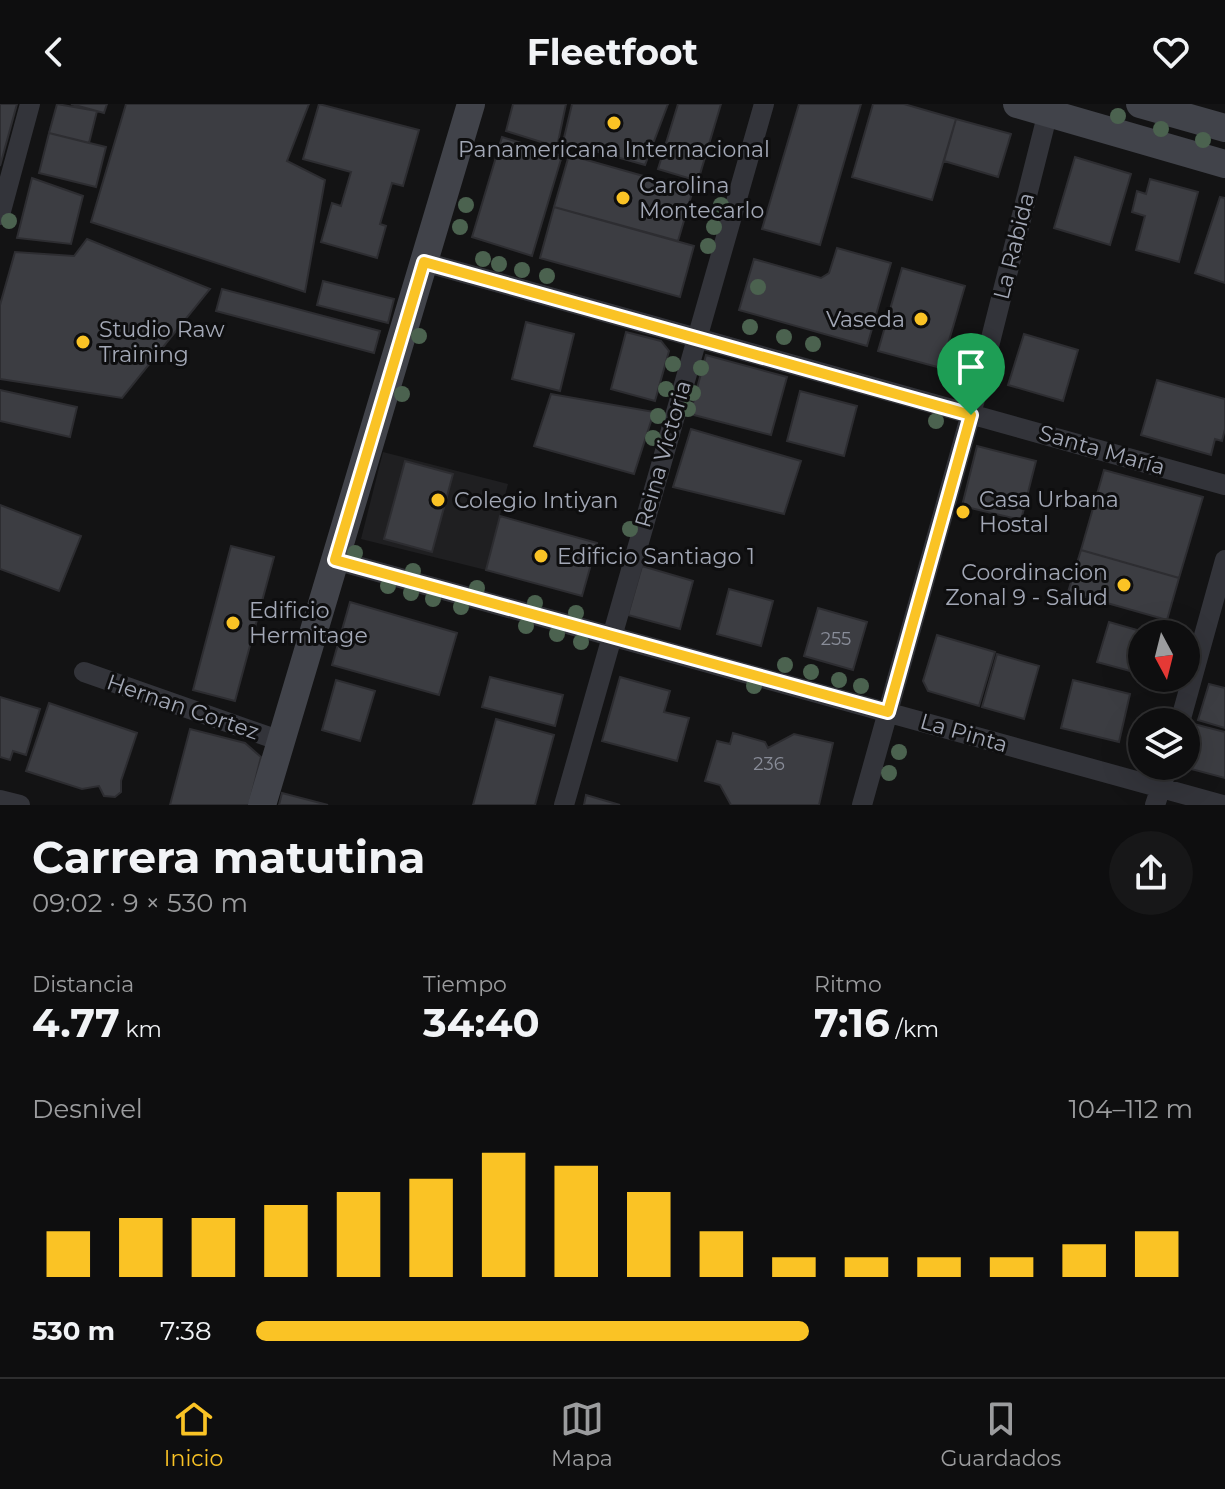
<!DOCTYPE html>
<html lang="es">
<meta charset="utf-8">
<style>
body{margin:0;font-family:Montserrat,sans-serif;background:#171718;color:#f1f3f6;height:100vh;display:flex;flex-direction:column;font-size:30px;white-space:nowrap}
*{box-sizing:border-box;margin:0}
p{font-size:26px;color:#9b9c9e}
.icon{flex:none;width:44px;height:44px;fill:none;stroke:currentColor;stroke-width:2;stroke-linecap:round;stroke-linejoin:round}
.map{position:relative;height:701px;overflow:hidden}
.details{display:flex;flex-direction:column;background:#0e0e0f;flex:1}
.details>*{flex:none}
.needle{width:52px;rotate:173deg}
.fabs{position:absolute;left:1128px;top:516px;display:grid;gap:16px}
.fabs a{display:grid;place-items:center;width:72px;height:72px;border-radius:50%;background:#0e0e0f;box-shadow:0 8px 32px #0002,0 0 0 2px #2e2e2f;font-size:40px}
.pin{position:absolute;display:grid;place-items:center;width:68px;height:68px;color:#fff;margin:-82px -34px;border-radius:50% 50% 50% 0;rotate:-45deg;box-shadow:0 0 8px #0007}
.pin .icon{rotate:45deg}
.round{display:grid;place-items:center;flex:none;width:84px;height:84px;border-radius:42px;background:#171718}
.head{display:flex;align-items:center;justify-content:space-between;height:136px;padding:0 32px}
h1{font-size:44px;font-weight:700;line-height:60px}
.figures{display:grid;grid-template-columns:repeat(3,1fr);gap:12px;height:136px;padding:8px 32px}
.figures div{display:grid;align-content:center}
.figures b{font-size:40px;font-weight:700}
.figures small{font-size:22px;font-weight:400}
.figures p{font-size:22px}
.chart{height:224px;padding:16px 32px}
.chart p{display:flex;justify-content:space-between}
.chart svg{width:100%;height:144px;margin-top:8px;stroke:#fac325;stroke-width:6}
ul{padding:0 32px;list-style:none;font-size:26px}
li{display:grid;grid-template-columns:128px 96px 1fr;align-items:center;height:60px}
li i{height:20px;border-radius:10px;background:#fac325}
header{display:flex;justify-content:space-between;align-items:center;height:104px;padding:0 32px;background:#0e0e0f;font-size:36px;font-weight:700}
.dock{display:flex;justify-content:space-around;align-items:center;height:112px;border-top:2px solid #2e2e2f;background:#0e0e0f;font-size:22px;color:#9b9c9e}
.dock a{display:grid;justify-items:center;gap:4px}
.dock .current{color:#fac325}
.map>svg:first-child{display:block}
.built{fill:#1f1f21}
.building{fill:#3c3d42;stroke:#2d2d31;stroke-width:2}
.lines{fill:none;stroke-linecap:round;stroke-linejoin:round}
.street{stroke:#33343a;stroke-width:20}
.secondary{stroke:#41434a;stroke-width:28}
.tree{fill:#4b624f}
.route-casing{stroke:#fff;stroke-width:16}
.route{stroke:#fac325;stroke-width:10}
.poi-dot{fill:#fac325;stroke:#0e0e0f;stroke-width:3}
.labels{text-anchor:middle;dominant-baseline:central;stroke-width:6;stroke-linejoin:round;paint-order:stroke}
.number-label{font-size:18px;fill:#898d99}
.poi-label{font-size:22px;fill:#a3a8b6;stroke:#0e0e0f;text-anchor:start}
.street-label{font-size:22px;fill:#a3a8b6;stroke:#0e0e0f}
</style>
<header><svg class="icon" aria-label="back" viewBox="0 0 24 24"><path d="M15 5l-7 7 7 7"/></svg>Fleetfoot<svg class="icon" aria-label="heart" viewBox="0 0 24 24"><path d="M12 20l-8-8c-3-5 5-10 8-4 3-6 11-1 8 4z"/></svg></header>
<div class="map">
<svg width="1225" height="701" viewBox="0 0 1225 701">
<rect width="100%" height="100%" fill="#131314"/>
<!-- built -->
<path class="built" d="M383,348L508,380L486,466L361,435Z"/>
<!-- building -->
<path class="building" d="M0,0H17L0,62Z
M57,0L97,7L89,39L49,29Z
M71,0H107L104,9Z
M126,0H309L287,57L325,76L305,188L91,118Z
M319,0L419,26L403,82L392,79L380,120L386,122L377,154L321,138L332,99L341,102L351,68L303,55Z
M513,0H566L557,43L506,27Z
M572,0H668L645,61L563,38Z
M678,0H721L698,77L658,65Z
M799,0H861L820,141L762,125Z
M873,0H904L956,15L932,96L852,73Z
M956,15L1011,30L998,73L944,57Z
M49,29L106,43L96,83L39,69Z
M502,33L562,52L532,152L472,133Z
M569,51L693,86L678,137L554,103Z
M1075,53L1131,70L1110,141L1054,124Z
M32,74L83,92L71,140L17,134Z
M1150,75L1198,88L1179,158L1136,146L1145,112L1132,108L1137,87L1146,90Z
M1220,93L1225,94V179L1195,169Z
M554,103L694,142L680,193L540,154Z
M87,135L210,185L122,294L0,275V201L15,148L74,152Z
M837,144L891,159L867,242L739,206L754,155L821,174L829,169Z
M902,164L965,182L941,264L878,247Z
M323,177L394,195L388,219L317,201Z
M222,185L380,227L374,249L216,207Z
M526,218L574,230L560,287L512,275Z
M626,228L661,237L669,247L655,297L611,285Z
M1024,230L1078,246L1063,297L1008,281Z
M706,251L787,273L771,331L690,310Z
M1157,276L1225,295V325L1222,337L1215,335L1211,351L1141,331Z
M0,286L77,303L70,333L0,317Z
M800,287L857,302L844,352L787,337Z
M551,290L654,308L634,370L534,342Z
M691,325L801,357L784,410L673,383Z
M977,342L1036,357L1021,416L962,402Z
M405,357L453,370L432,448L384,435Z
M1104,366L1203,393L1179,474L1081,446Z
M0,401L81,432L59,487L0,465Z
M500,412L597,439L582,492L486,466Z
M231,442L274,453L235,597L193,586Z
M1081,446L1179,474L1167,516L1068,488Z
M642,462L693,477L680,525L628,511Z
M729,485L773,497L761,542L717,530Z
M350,498L457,529L439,591L332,561Z
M818,504L867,518L853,566L804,552Z
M1109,518L1151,530H1142L1141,570L1097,558Z
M937,531L995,548L979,602L928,587L923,577Z
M997,550L1039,562L1024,615L982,603Z
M490,573L563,591L555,622L482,603Z
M620,573L670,587L664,608L689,614L677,657L602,637Z
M336,576L375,587L360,637L322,626Z
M1073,576L1130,590L1119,638L1061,624Z
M1209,580L1225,584V624L1198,616Z
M0,593L40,605L26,651L13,647L10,656L0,653Z
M49,599L137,629L121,677V688L115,693L104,692L99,682L82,685L26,667Z
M496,615L554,631L535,701H473Z
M1190,619L1225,628V674L1180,662H1186Z
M190,625L245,639L261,653L249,701H170Z
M733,629L765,638L768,644L794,630L833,639L819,701H731L720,681L705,677L717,637L730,640Z
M282,689L328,701H279Z
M586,691L620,701H584Z"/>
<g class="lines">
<!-- street -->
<path class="street" d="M0,111L30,0
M424,158L1225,381
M335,456L1223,701
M84,568L281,637
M1180,618L1225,456
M0,696L20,701
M564,701L764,0
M862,701L982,270L1050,0
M1155,701L1168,662"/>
<!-- secondary -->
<path class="secondary" d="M1017,0L1225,60
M1140,0L1225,24
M262,701L471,0"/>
</g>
<!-- trees -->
<g class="tree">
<circle cx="1118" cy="12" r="8"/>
<circle cx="1161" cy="25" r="8"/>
<circle cx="1203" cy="36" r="8"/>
<circle cx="466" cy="101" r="8"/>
<circle cx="721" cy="101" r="8"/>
<circle cx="9" cy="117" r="8"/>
<circle cx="460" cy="123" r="8"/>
<circle cx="714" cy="123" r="8"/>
<circle cx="708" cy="142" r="8"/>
<circle cx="483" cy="155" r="8"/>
<circle cx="499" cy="160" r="8"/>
<circle cx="522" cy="166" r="8"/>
<circle cx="547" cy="172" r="8"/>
<circle cx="758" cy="183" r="8"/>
<circle cx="750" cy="223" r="8"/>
<circle cx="419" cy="232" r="8"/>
<circle cx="784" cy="233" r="8"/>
<circle cx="813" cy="240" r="8"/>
<circle cx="673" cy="260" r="8"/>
<circle cx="701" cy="264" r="8"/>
<circle cx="666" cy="285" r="8"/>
<circle cx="693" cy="289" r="8"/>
<circle cx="402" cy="290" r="8"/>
<circle cx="688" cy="305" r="8"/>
<circle cx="658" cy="312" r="8"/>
<circle cx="936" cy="317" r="8"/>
<circle cx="653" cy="334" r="8"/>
<circle cx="630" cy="425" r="8"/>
<circle cx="355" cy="449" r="8"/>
<circle cx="413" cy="467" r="8"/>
<circle cx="388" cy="482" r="8"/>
<circle cx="477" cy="484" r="8"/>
<circle cx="411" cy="489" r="8"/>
<circle cx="433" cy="495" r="8"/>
<circle cx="535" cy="499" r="8"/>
<circle cx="461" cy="503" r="8"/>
<circle cx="576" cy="509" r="8"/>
<circle cx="526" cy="522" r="8"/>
<circle cx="557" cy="530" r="8"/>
<circle cx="581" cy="538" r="8"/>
<circle cx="785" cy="561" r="8"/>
<circle cx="811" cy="568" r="8"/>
<circle cx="839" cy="576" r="8"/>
<circle cx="754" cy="582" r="8"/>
<circle cx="861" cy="582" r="8"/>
<circle cx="899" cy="648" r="8"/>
<circle cx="889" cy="669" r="8"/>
</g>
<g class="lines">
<!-- route casing -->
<g class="route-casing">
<path id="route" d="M424,158L971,311L888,608L335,456Z"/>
</g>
<!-- route -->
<use href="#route" class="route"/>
</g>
<!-- markers -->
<g class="poi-dot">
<circle cx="614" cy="19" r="8"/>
<circle cx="623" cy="94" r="8"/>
<circle cx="921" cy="215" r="8"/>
<circle cx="83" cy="238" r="8"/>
<circle cx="438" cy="396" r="8"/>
<circle cx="963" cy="408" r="8"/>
<circle cx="541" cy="452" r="8"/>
<circle cx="1124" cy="481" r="8"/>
<circle cx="233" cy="519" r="8"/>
</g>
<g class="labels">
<!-- number labels -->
<g class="number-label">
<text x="836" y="535">255</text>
<text x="769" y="660">236</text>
</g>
<!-- poi labels -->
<g class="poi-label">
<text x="614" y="45" text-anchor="middle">Panamericana Internacional</text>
<text x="639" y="81">Carolina<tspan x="639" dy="25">Montecarlo</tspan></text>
<text x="905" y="215" text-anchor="end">Vaseda</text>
<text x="99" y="225">Studio Raw<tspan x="99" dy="25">Training</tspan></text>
<text x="979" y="395">Casa Urbana<tspan x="979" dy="25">Hostal</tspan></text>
<text x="454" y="396">Colegio Intiyan</text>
<text x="557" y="452">Edificio Santiago 1</text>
<text x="1108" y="468" text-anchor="end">Coordinacion<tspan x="1108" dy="25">Zonal 9 - Salud</tspan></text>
<text x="249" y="506">Edificio<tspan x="249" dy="25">Hermitage</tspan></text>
</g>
<!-- street labels -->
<g class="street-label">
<text transform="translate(1014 142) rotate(-76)">La Rabida</text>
<text transform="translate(1102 346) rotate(16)">Santa María</text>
<text transform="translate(663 350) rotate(-74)">Reina Victoria</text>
<text transform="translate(183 603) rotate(19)">Hernan Cortez</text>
<text transform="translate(964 629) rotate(16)">La Pinta</text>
</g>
</g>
</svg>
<div class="fabs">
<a><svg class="needle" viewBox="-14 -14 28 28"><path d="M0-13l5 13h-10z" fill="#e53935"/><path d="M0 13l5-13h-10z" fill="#9b9c9e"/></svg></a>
<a><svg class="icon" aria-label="layers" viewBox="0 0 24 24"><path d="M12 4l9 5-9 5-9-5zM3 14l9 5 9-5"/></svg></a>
</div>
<div class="pin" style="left:971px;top:311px;background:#1e9e55"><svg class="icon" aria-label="arrive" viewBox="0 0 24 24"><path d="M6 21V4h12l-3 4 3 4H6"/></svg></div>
</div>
<section class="details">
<div class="head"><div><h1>Carrera matutina</h1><p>09:02 · 9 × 530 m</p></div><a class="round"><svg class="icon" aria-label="share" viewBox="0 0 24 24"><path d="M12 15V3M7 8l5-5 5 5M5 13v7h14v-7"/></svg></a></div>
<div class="figures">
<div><p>Distancia</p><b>4.77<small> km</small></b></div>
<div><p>Tiempo</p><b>34:40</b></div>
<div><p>Ritmo</p><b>7:16<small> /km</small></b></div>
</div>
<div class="chart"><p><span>Desnivel</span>104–112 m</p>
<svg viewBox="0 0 160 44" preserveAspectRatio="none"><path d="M5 44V30M15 44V26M25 44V26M35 44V22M45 44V18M55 44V14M65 44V6M75 44V10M85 44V18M95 44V30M105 44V38M115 44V38M125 44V38M135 44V38M145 44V34M155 44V30"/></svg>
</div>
<ul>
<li><b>530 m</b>7:38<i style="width:59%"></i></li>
</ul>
</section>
<nav class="dock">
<a class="current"><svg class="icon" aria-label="home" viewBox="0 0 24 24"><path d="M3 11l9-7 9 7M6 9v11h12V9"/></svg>Inicio</a>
<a><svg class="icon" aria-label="map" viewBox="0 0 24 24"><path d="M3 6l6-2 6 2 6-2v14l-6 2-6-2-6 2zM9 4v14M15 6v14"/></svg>Mapa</a>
<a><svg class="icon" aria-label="saved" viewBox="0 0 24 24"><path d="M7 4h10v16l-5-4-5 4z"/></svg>Guardados</a>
</nav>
